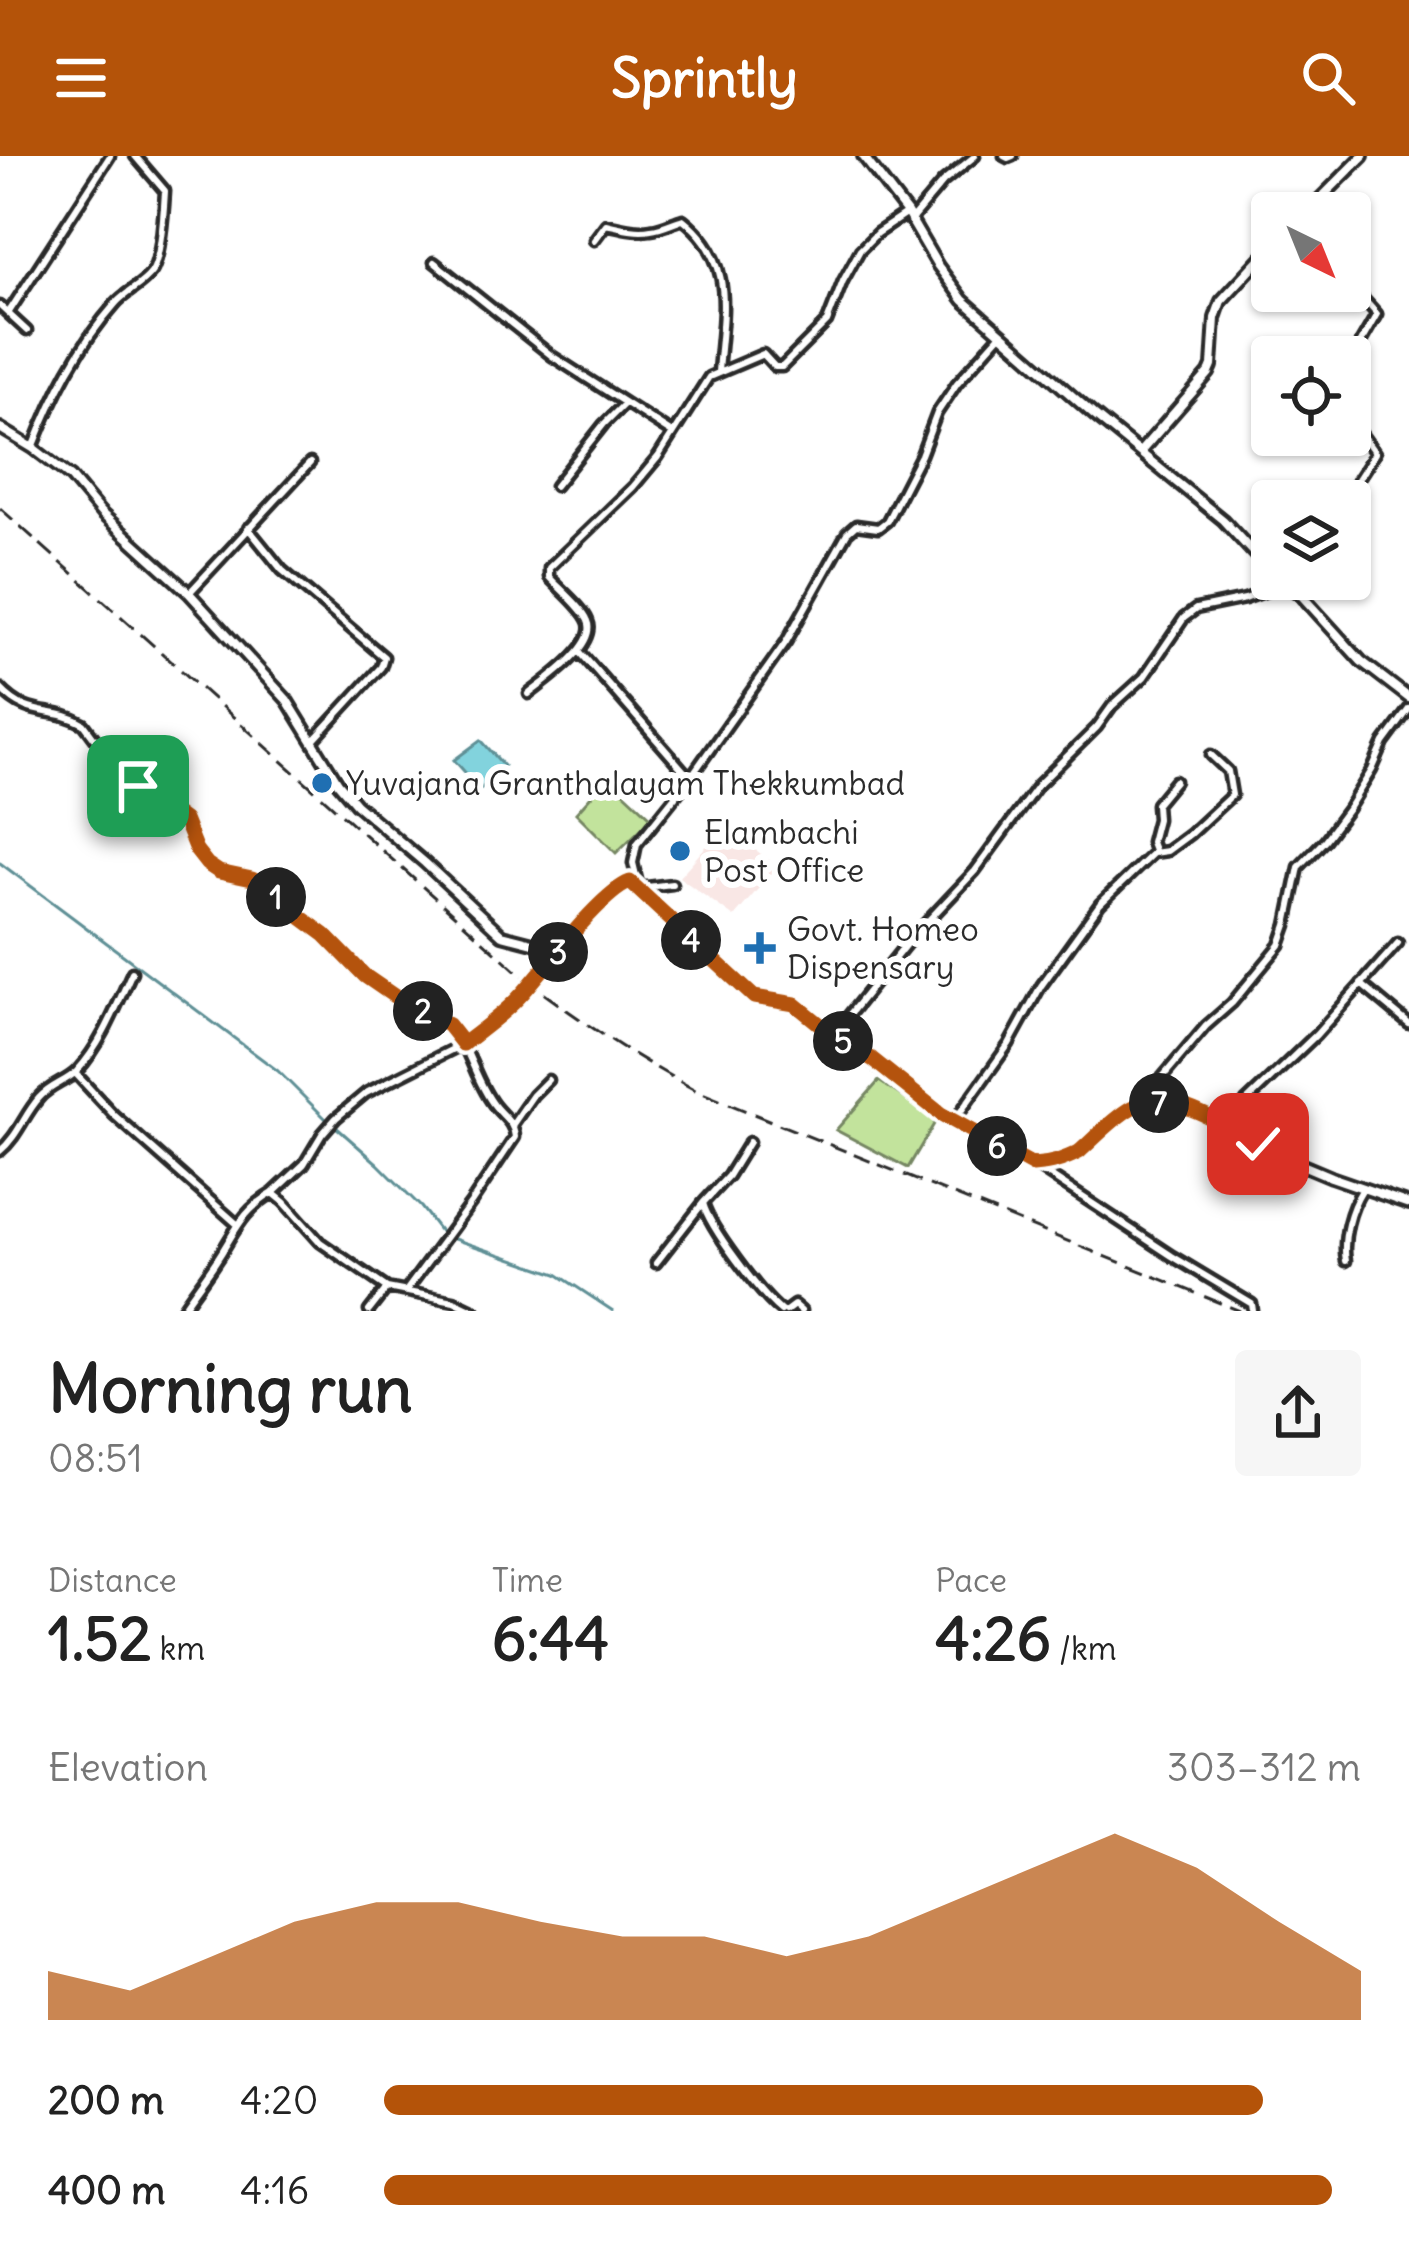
<!DOCTYPE html>
<meta charset="utf-8">
<style>
body{margin:0;font-family:Delius,sans-serif;background:#f6f6f6;color:#222;height:100vh;display:flex;flex-direction:column;font-size:45px;white-space:nowrap}
*{box-sizing:border-box;margin:0}
p{font-size:39px;color:#767676}
.icon{flex:none;width:66px;height:66px;fill:none;stroke:currentColor;stroke-width:2;stroke-linecap:round;stroke-linejoin:round}
.map{position:relative;height:1155px;overflow:hidden}
.side{display:flex;flex-direction:column;background:#fff;flex:1}
.side>*{flex:none}
.needle{width:78px;rotate:137deg}
.tools{position:absolute;left:1251px;top:36px;display:grid;gap:24px}
.tools a{display:grid;place-items:center;width:120px;height:120px;border-radius:12px;background:#fff;box-shadow:0 3px 9px #0004;font-size:60px}
.pin{position:absolute;display:grid;place-items:center;width:102px;height:102px;color:#fff;margin:-51px;border-radius:24px;box-shadow:0 6px 18px #0006}
.km{position:absolute;width:60px;height:60px;margin:-30px;border-radius:50%;background:#222;color:#fff;font-size:33px;line-height:60px;text-align:center}
.round{display:grid;place-items:center;flex:none;width:126px;height:126px;border-radius:12px;background:#f6f6f6}
.summary{display:flex;align-items:center;justify-content:space-between;height:204px;padding:0 48px}
h1{font-size:66px;font-weight:800;line-height:90px}
.stats{display:grid;grid-template-columns:repeat(3,1fr);gap:18px;height:204px;padding:12px 48px}
.stats div{display:grid;align-content:center}
.stats b{font-size:60px;font-weight:800}
.stats small{font-size:33px;font-weight:400}
.stats p{font-size:33px}
.chart{height:336px;padding:24px 48px}
.chart p{display:flex;justify-content:space-between}
.chart svg{width:100%;height:216px;margin-top:12px;fill:#b45309;opacity:.7}
ul{padding:0 48px;list-style:none;font-size:39px}
li{display:grid;grid-template-columns:192px 144px 1fr;align-items:center;height:90px}
li i{height:30px;border-radius:15px;background:#b45309}
header{display:flex;justify-content:space-between;align-items:center;height:156px;padding:0 48px;background:#b45309;color:#fff;font-size:54px;font-weight:800}
.map>svg:first-child{display:block}
.built{fill:#f9e7e5}
.green{fill:#c2e39c;stroke:#768764;stroke-width:3}
.water{fill:#82d3dd;stroke:#5f9096;stroke-width:3}
.lines{fill:none;stroke-linecap:round;stroke-linejoin:round}
.stream{stroke:#5f9096;stroke-width:3}
.minor-casing{stroke:#2b2b2b;stroke-width:15}
.secondary-casing{stroke:#2b2b2b;stroke-width:16}
.minor{stroke:#fff;stroke-width:6}
.secondary{stroke:#fff;stroke-width:8}
.rail{stroke:#2b2b2b;stroke-width:3;stroke-dasharray:18 9;stroke-linecap:butt}
.route-casing{stroke:#fff;stroke-width:24}
.route{stroke:#b45309;stroke-width:15}
.poi-dot{fill:#1f6fb2;stroke:#fff;stroke-width:4.5}
.labels{text-anchor:middle;dominant-baseline:central;stroke-width:12;stroke-linejoin:round;paint-order:stroke}
.poi-label{font-size:33px;fill:#2b2b2b;stroke:#fff;text-anchor:start}
</style>
<header><svg class="icon" aria-label="menu" viewBox="0 0 24 24"><path d="M4 6h16M4 12h16M4 18h16"/></svg>Sprintly<svg class="icon" aria-label="search" viewBox="0 0 24 24"><circle cx="10" cy="10" r="6"/><path d="M15 15l6 6"/></svg></header>
<div class="map">
<svg width="1409" height="1155" viewBox="0 0 1409 1155">
<rect width="100%" height="100%" fill="#fff"/>
<filter id="ink" filterUnits="userSpaceOnUse"><feTurbulence type="fractalNoise" baseFrequency=".00833" numOctaves="2"/><feDisplacementMap in="SourceGraphic" scale="24" xChannelSelector="R" yChannelSelector="G"/><feConvolveMatrix kernelMatrix="1 2 1 2 8 2 1 2 1" color-interpolation-filters="sRGB"/></filter>
<g filter="url(#ink)">
<!-- built -->
<path class="built" d="M725,669L777,711L734,761L679,721Z"/>
<!-- green -->
<path class="green" d="M608,621L652,662L616,697L576,657Z
M879,925L937,963L908,1012L836,974Z"/>
<!-- water -->
<path class="water" d="M481,584L504,610L480,633L454,604Z"/>
<g class="lines">
<!-- stream -->
<path class="stream" d="M0,707L278,915L328,965
M336,971L378,1008L421,1051L442,1078
M451,1082L557,1118L613,1155"/>
<!-- minor casing -->
<g class="minor-casing">
<path id="minor" d="M1004,0L1008,2L1013,0
M910,65L943,26L975,0
M594,84L606,68C620,71 636,76 651,73C662,72 673,66 683,63C737,106 722,157 718,216
M434,106L552,200L672,277
M1350,128L1377,158L1350,205
M0,150L27,175
M9,156L110,0
M33,292C54,238 78,190 116,147C126,136 142,129 151,117C161,104 164,53 165,35L135,0
M555,330L604,268L624,248
M1344,345L1375,297L1350,262
M248,372L282,414L384,501L381,511L313,585
M190,436L310,307
M580,496L690,622
M0,532C31,565 51,549 84,568L119,615L184,664L196,694L207,708L219,716L252,723L264,729L283,748L325,779L365,820L397,842L448,869L463,888L366,937L336,962L322,978L304,1008L273,1037
M529,538C545,525 599,489 588,465C583,452 559,432 549,421V412L633,331L658,301L709,221L763,198L775,211H782L827,166L843,125L860,94L877,77L907,57
M1153,697L1154,694L1151,686L1157,663L1156,648L1175,625
M672,728L639,732L633,707L637,688L690,622L786,486L847,377L856,369L878,372L887,365L921,299L937,257L957,227L1000,179
M1361,828L1409,868
M833,879L907,787L975,715L1038,629L1097,571L1112,550L1144,521L1184,462L1196,453L1245,443L1269,434L1283,423
M75,917L114,959L237,1068
M1133,950L1161,923L1206,870L1232,847L1280,789L1287,769L1299,711L1325,684L1348,653L1372,614L1384,587L1409,553
M954,965L1009,888L1041,830L1100,748L1153,697L1167,695L1190,678L1232,639L1228,615L1211,599
M513,968L533,939L548,924
M1231,972L1246,946L1316,879L1398,787
M749,986L728,1020L703,1047C709,1071 760,1138 781,1155
M0,995C18,980 24,959 39,942C50,929 66,926 77,915C102,888 117,849 132,816
M1034,1009L1172,1100L1252,1148L1253,1155
M1346,1105C1342,1082 1350,1053 1362,1034
M656,1107L703,1047
M406,1135L471,1047L515,981C514,966 503,961 494,949C480,931 474,909 463,888L511,850L573,779
M181,1155C192,1138 205,1122 216,1105C235,1077 241,1055 273,1037L284,1046L320,1086L387,1132L454,1145L475,1155
M369,1155L387,1132
M786,1155L794,1149L801,1155"/>
</g>
<!-- secondary casing -->
<g class="secondary-casing">
<path id="secondary" d="M863,0L907,57L938,110L963,144L1094,259L1223,364L1272,417
M1306,57L1363,0
M0,272L33,292L71,321L101,357L189,437L287,544L338,627L356,648L425,707L502,779L537,788L573,779L616,733L630,726L754,841L795,848L941,958L1033,1009L1059,1006L1079,996L1133,950L1171,947L1194,953L1288,1003L1331,1021L1409,1048
M1141,295L1209,217L1212,210L1215,162L1221,145L1272,90
M1278,423L1302,440L1361,505L1409,542"/>
</g>
<!-- minor -->
<use href="#minor" class="minor"/>
<!-- secondary -->
<use href="#secondary" class="secondary"/>
<!-- rail -->
<path class="rail" d="M0,352L530,827C584,868 638,903 697,935L1240,1155"/>
</g>
</g>
<g class="lines" filter="url(#ink)">
<!-- route casing -->
<g class="route-casing">
<path id="route" d="M138,630L184,664L196,694L207,708L219,716L252,723L265,729L283,748L325,779L365,820L397,842L448,869L463,888C482,873 504,858 520,840C545,813 600,737 630,726L754,841L795,848L833,879L872,903L941,958L1033,1009C1051,1008 1063,1004 1079,996C1095,982 1112,963 1131,952C1168,930 1226,970 1258,988"/>
</g>
<!-- route -->
<use href="#route" class="route"/>
</g>
<!-- markers -->
<g class="poi-dot">
<circle cx="322" cy="627" r="12"/>
<circle cx="680" cy="695" r="12"/>
<path d="M754 774h12v12h12v12h-12v12h-12v-12h-12v-12h12z"/>
</g>
<g class="labels">
<!-- poi labels -->
<g class="poi-label">
<text x="346" y="627">Yuvajana Granthalayam Thekkumbad</text>
<text x="704" y="676">Elambachi<tspan x="704" dy="38">Post Office</tspan></text>
<text x="787" y="773">Govt. Homeo<tspan x="787" dy="38">Dispensary</tspan></text>
</g>
</g>
</svg>
<div class="tools">
<a><svg class="needle" viewBox="-14 -14 28 28"><path d="M0-13l5 13h-10z" fill="#e53935"/><path d="M0 13l5-13h-10z" fill="#767676"/></svg></a>
<a><svg class="icon" aria-label="locate" viewBox="0 0 24 24"><circle cx="12" cy="12" r="6"/><path d="M12 2v4M12 18v4M2 12h4M18 12h4"/></svg></a>
<a><svg class="icon" aria-label="layers" viewBox="0 0 24 24"><path d="M12 4l9 5-9 5-9-5zM3 14l9 5 9-5"/></svg></a>
</div>
<div class="pin" style="left:138px;top:630px;background:#1e9e55"><svg class="icon" aria-label="arrive" viewBox="0 0 24 24"><path d="M6 21V4h12l-3 4 3 4H6"/></svg></div>
<div class="pin" style="left:1258px;top:988px;background:#d93025"><svg class="icon" aria-label="check" viewBox="0 0 24 24"><path d="M5 12l5 5 9-10"/></svg></div>
<b class="km" style="left:276px;top:741px">1</b>
<b class="km" style="left:423px;top:855px">2</b>
<b class="km" style="left:558px;top:796px">3</b>
<b class="km" style="left:691px;top:784px">4</b>
<b class="km" style="left:843px;top:885px">5</b>
<b class="km" style="left:997px;top:990px">6</b>
<b class="km" style="left:1159px;top:947px">7</b>
</div>
<section class="side">
<div class="summary"><div><h1>Morning run</h1><p>08:51</p></div><a class="round"><svg class="icon" aria-label="share" viewBox="0 0 24 24"><path d="M12 15V3M7 8l5-5 5 5M5 13v7h14v-7"/></svg></a></div>
<div class="stats">
<div><p>Distance</p><b>1.52<small> km</small></b></div>
<div><p>Time</p><b>6:44</b></div>
<div><p>Pace</p><b>4:26<small> /km</small></b></div>
</div>
<div class="chart"><p><span>Elevation</span>303–312 m</p>
<svg viewBox="0 0 160 44" preserveAspectRatio="none"><path d="M0 44V34L10 38L20 31L30 24L40 20L50 20L60 24L70 27L80 27L90 31L100 27L110 20L120 13L130 6L140 13L150 24L160 34V44z"/></svg>
</div>
<ul>
<li><b>200 m</b>4:20<i style="width:90%"></i></li>
<li><b>400 m</b>4:16<i style="width:97%"></i></li>
</ul>
</section>
